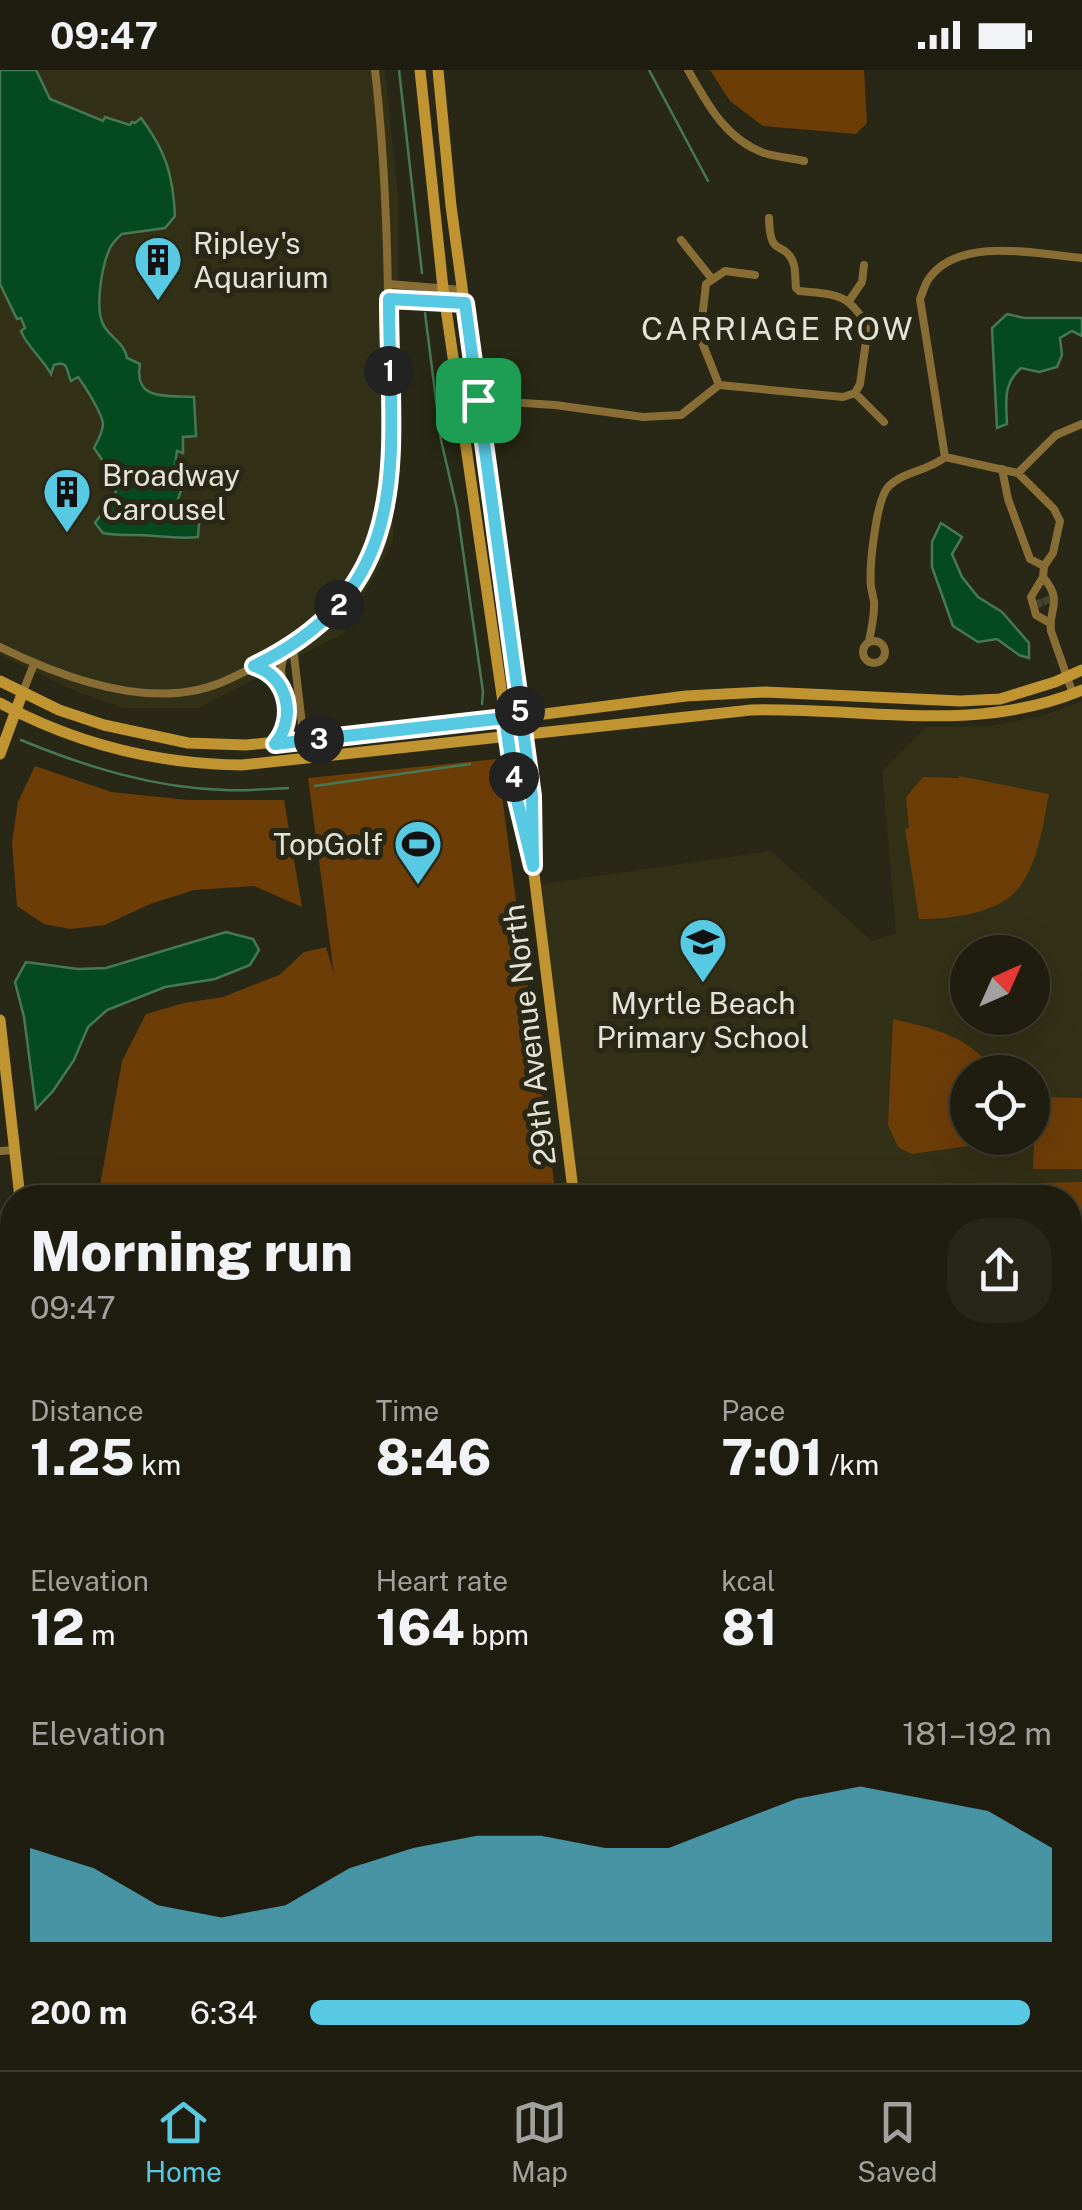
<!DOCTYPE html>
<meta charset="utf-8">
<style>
body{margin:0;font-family:"Public Sans",sans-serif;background:#272619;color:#f1f3f6;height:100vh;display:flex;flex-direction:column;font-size:38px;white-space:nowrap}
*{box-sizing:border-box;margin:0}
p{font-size:32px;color:#a1a29f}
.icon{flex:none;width:55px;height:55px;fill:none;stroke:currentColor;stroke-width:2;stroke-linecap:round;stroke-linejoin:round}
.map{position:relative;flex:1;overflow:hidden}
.side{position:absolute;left:0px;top:1115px;width:1082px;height:885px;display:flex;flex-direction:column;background:#1f1d10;border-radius:40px 40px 0 0;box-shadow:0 10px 40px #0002,0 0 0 2px #3c3b30}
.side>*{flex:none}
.needle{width:65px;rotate:45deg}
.fabs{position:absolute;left:950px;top:865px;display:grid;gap:20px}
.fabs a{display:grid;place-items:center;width:100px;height:100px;border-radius:50%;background:#1f1d10;box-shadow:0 10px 40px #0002,0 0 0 2px #3c3b30;font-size:50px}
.pin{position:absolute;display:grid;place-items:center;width:85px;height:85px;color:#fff;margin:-42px;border-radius:20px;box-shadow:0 5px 15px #0006}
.km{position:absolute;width:50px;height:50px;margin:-25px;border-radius:50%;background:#222;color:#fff;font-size:28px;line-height:50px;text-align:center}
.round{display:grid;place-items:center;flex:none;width:105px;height:105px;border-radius:40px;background:#272619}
.summary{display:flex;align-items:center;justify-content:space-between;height:170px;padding:0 30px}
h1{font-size:55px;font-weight:800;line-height:75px}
.figures{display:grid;grid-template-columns:repeat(3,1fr);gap:15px;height:170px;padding:10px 30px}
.figures div{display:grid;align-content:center}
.figures b{font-size:50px;font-weight:800}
.figures small{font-size:28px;font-weight:400}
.figures p{font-size:28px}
.chart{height:280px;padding:20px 30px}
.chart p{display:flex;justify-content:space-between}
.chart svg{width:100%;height:180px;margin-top:10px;fill:#58c9e3;opacity:.7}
ul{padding:0 30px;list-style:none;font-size:32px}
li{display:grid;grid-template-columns:160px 120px 1fr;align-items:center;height:75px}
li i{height:25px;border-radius:12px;background:#58c9e3}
.status{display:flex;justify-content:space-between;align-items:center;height:70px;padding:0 50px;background:#1f1d10;direction:ltr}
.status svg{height:28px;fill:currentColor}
.tabs{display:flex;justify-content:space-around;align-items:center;height:140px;border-top:2px solid #3c3b30;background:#1f1d10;font-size:28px;color:#a1a29f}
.tabs a{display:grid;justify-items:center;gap:5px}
.tabs .on{color:#58c9e3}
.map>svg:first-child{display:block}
.built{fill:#323016;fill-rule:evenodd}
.green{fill:#6d3d08}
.water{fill:#044a1e;stroke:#477856;stroke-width:2.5}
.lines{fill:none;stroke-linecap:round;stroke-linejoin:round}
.stream{stroke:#477856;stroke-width:2.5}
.street-tunnel{stroke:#454332;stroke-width:8;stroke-dasharray:8 4;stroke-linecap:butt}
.street{stroke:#886d35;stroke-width:8}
.secondary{stroke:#c19432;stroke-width:11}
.route-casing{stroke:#fff;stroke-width:20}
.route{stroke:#58c9e3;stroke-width:12}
.labels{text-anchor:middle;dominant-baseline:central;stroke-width:10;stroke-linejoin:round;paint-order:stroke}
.poi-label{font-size:30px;fill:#e4e3d8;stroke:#292715;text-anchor:start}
.street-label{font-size:30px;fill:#e4e3d8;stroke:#292715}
.neighbourhood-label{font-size:32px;letter-spacing:2.5px;fill:#e4e3d8;stroke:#292715}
</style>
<div class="status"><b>09:47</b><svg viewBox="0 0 49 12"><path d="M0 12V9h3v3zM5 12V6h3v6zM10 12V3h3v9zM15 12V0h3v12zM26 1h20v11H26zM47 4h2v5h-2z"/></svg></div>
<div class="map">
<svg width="1082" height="2000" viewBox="0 0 1082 2000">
<rect width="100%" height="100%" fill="#292715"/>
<!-- built -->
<path class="built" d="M0,0H385L398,125V352L393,471L344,563L199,638H124L77,622L0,585Z
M1082,631V1657H1070V1128L574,1127L535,815L771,781L872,871L896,863L882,701L926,657L989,656L1041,646ZM968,882H1032V948H968ZM968,1002H1032V1068H968Z"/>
<!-- green -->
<path class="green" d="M710,0H864L867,53L856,64L763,56L730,31Z
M497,689L556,1127H98L122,991L146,944L184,933L223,927L279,905L304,882L326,877L334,904L308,708Z
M35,696L111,722L188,730H284L302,837L254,816L194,820L150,834L105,855L70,859L44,854L17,836L12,772L18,732Z
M959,706L1049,724C1043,754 1039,789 1021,815C1001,844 951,849 919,849L905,759L909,758L906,727L923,707L958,708Z
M893,949C935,959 968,965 995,1002H968V1068H1016L1017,1069L912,1084L898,1077L888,1055Z
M1036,1027L1082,1028V1099H1033Z
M1082,1112V1270H1070V1128L915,1127L914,1116Z
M1082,1381V1465L1070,1472V1382Z"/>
<!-- water -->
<path class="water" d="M0,0H36L50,29L103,51L105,47L130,55L132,52L135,53L141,48C166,81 173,105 175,146L165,158L122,164C119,166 113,173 111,176C102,193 94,240 104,256C112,269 125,274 127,288L140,294C133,332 168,325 194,327L196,366L183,367V383L177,381L175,395L183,417C172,437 178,447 199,453L198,467C174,470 152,464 129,465C119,465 113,465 103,463L95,453C108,435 125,418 116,396L109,393L105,394L94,378C98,371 103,361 103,353C101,342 85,316 78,307L71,311C66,302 70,290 54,295L51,304C43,289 25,274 21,261L25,258L21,248L17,249L0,214Z
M1007,244L1024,248H1082V266L1072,261L1060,268L1062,285L1057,297L1039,302L1021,298C1003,314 1006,331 1007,354L997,358L992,258Z
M941,453L962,467L952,484L962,507L978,527L1002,542L1029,573V588L1019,585L997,569L978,572L953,556L932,497V472Z
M226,862L253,869L259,880L250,895L215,909L165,917L107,940L88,957L74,990L53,1021L36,1039L24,947L15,912L26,892L78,899L106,898Z"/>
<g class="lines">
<!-- stream -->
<path class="stream" d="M399,0L422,203
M649,0L708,111
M425,243L441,370L457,439L483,622L482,634
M21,670C86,697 154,718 225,720C246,721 267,719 288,718
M315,716L470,694"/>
<!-- street-tunnel -->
<path class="street-tunnel" d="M1045,527L1048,534
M1037,530L1040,538"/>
<!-- street -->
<path class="street" d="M688,0C707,33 725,69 764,83C776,87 791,88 804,91
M681,170L712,209
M1082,188C1037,184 961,166 930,207C925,213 923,222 920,229L945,387L1018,403L1056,365L1082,354
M389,214L462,220
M389,229L464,233
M849,231L862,212L864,195
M719,315L700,267L706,214L725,201L755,205
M855,323L884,352
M478,330L555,335L643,347L681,345L719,315L843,327L855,323L860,314L868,257C847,222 837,225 799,221L796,218C795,210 796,199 793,192C783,169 770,190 769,148
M1002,399L1008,429L1030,489L1044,496
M1018,403L1054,439L1060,451L1053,483L1044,496L1043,507L1031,527L1036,545L1050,553
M1043,507C1064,532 1048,538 1051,561L1073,624
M863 582a11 11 0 1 1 22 0a11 11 0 1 1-22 0Z
M869,572C871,559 875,545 874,532C874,530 871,518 871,517C869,498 876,428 889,416C904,401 929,401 945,387
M0,577C57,605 133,634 197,620C217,616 236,606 254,597C299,575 342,544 365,497C401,426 389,365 389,289C388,192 386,96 375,0
M293,577L302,654L308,663L314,667
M254,597C287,605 298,647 276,672
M283,617L281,600L284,582
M22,624L34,594
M0,1081L15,1080
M356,1988V2000
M489,1988L490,2000
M764,1988V2000
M899,1988V2000
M1035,1988V2000"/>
<!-- secondary -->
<path class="secondary" d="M420,0L443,218L517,729L527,772
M438,0L451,136L531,726L533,796L574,1128
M0,611L59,640L104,655L188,673L246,675L521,647L686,626L765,622L960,631L1000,629L1055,612L1082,600
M0,633C76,674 156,694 242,695L751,640C864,637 974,665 1082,620
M0,684L22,624
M0,950L20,1128
M2,1355L7,1383V1588
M1,1361L12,1310
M1070,1658H1082
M629,1988V2000"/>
</g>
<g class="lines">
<!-- route casing -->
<g class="route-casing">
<path id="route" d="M389,229L465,233L532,726L533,796L517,730L505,648L275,674C297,648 288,606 254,596C421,515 389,384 389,229Z"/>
</g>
<!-- route -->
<use href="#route" class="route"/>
</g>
<!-- icons -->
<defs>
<g id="building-pin" transform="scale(2.5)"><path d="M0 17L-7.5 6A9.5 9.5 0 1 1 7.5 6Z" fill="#58c9e3" stroke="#292715"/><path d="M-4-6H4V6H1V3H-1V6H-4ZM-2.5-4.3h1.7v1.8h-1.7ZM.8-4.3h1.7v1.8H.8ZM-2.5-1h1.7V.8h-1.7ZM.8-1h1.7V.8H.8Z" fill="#111"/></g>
<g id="stadium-pin" transform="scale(2.5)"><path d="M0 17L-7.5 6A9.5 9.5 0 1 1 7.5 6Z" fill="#58c9e3" stroke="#292715"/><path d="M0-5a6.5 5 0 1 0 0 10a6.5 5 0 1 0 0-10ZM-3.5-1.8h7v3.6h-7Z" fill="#111"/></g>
<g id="school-pin" transform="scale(2.5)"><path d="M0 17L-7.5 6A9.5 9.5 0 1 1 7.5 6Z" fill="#58c9e3" stroke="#292715"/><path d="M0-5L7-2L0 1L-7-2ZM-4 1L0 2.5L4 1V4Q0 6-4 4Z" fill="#111"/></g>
</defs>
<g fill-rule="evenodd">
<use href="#building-pin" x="158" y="190"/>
<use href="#building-pin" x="67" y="422"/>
<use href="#stadium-pin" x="418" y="774"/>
<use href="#school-pin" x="703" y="872"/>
</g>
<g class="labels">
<!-- poi labels -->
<g class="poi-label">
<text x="193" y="173">Ripley's<tspan x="193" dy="34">Aquarium</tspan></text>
<text x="102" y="405">Broadway<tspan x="102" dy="34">Carousel</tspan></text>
<text x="383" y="774" text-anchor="end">TopGolf</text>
<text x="703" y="933" text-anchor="middle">Myrtle Beach<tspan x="703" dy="34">Primary School</tspan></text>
</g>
<!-- street labels -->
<g class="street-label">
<text transform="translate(529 965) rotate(-97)">29th Avenue North</text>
</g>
<!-- neighbourhood labels -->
<g class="neighbourhood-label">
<text x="778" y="258">CARRIAGE ROW</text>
</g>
</g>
</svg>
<div class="fabs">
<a><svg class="needle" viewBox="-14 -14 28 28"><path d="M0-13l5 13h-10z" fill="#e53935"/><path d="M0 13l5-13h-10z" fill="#a1a29f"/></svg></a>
<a><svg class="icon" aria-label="locate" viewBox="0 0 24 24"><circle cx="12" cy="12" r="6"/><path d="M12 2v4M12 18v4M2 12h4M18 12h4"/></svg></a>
</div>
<div class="pin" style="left:478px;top:330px;background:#1e9e55"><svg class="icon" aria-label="arrive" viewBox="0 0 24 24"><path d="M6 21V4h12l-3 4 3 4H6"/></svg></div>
<b class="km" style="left:389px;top:301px">1</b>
<b class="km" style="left:339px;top:535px">2</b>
<b class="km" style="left:319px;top:669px">3</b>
<b class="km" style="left:514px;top:707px">4</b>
<b class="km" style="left:520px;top:641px">5</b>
<section class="side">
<div class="summary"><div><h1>Morning run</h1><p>09:47</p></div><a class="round"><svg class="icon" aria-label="share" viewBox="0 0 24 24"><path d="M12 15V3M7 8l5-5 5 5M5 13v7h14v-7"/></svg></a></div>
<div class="figures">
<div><p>Distance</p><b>1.25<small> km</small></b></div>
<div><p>Time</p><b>8:46</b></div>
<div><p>Pace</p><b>7:01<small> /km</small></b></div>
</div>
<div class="figures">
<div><p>Elevation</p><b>12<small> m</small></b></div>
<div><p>Heart rate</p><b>164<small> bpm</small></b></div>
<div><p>kcal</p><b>81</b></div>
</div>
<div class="chart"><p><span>Elevation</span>181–192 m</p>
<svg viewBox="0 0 160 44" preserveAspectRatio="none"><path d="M0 44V21L10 26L20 35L30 38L40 35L50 26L60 21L70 18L80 18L90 21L100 21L110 15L120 9L130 6L140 9L150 12L160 21V44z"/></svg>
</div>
<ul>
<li><b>200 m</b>6:34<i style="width:97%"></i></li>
</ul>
</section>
</div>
<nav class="tabs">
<a class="on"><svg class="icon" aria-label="home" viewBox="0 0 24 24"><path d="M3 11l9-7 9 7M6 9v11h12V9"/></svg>Home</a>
<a><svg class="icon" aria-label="map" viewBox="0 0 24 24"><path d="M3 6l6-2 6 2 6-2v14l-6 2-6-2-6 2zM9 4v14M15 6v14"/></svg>Map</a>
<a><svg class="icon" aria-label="saved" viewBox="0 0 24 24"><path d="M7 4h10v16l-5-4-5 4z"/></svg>Saved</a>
</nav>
